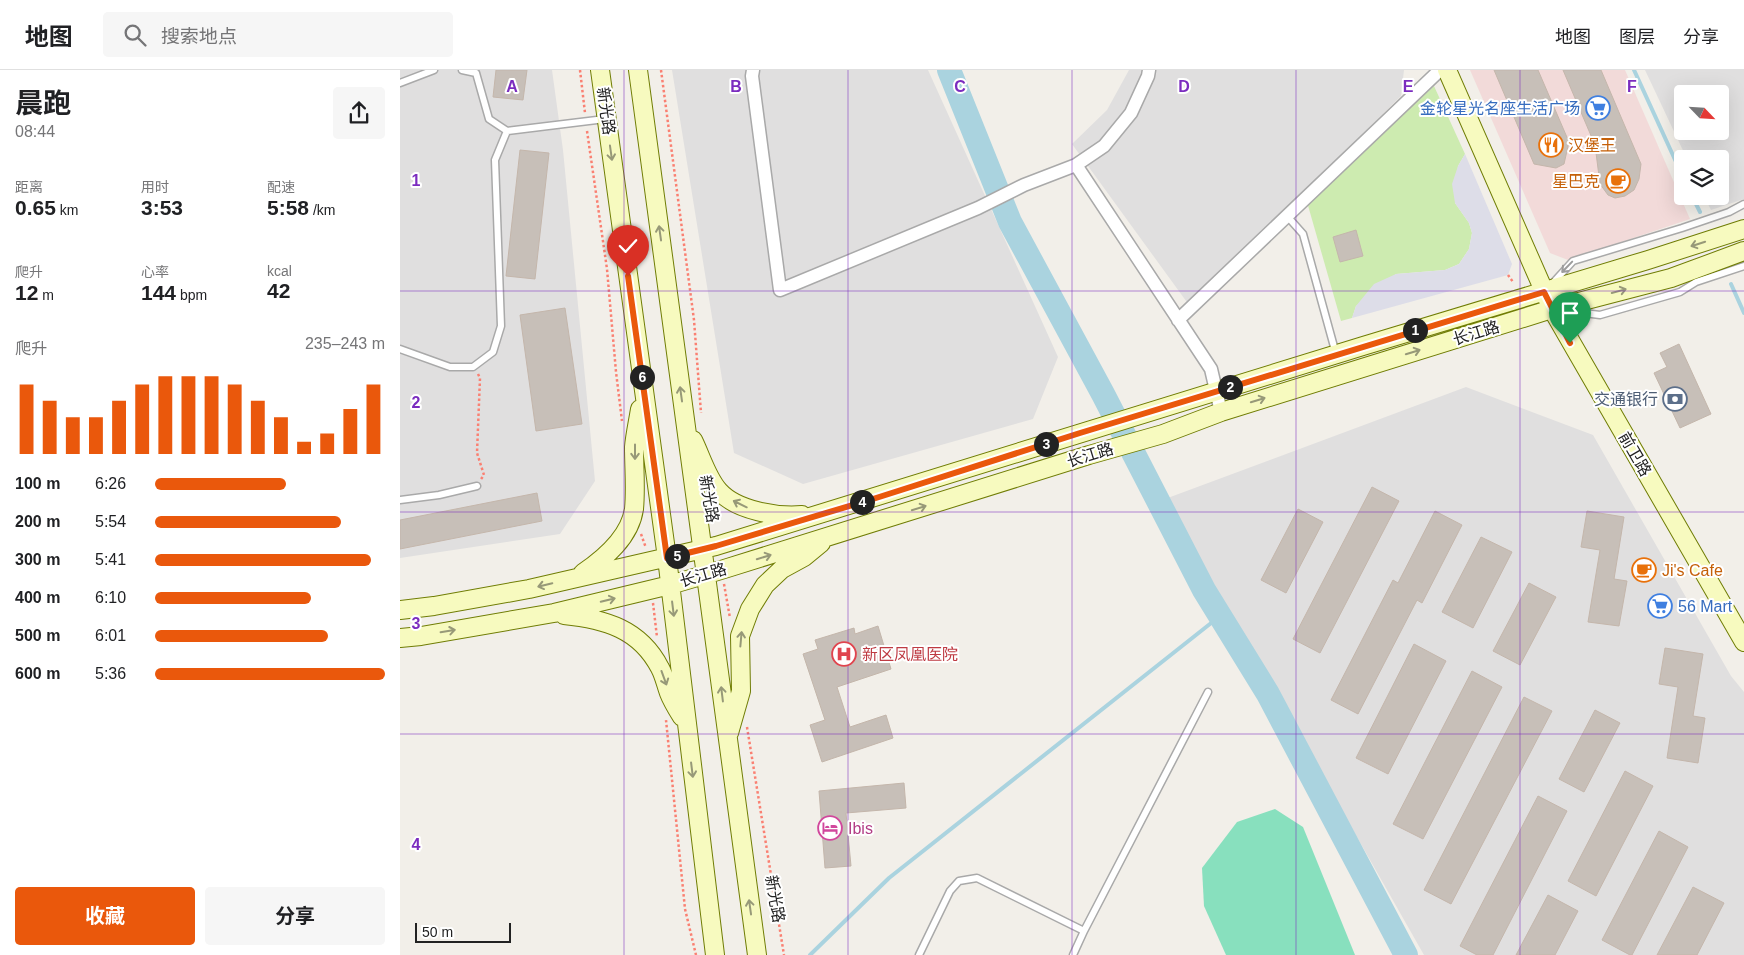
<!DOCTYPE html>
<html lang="zh">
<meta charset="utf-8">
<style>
body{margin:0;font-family:Helvetica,"Noto Sans SC",sans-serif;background:#f6f6f6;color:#202124;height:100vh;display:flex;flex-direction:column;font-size:19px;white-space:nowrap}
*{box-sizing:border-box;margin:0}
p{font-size:16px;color:#757577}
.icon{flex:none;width:28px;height:28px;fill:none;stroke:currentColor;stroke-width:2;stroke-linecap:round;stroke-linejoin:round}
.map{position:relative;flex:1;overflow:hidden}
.drawer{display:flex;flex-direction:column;background:#fff;width:400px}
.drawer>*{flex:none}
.needle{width:32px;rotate:115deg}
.tools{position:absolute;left:1274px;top:15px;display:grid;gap:10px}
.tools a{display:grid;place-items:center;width:55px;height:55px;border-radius:5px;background:#fff;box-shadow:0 5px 20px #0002;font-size:25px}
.scale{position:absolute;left:15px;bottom:12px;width:96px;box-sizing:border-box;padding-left:5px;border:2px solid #222;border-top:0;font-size:14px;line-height:18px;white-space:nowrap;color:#222;-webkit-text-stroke:4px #fff;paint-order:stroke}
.pin{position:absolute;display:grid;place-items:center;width:42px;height:42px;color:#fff;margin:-51px -21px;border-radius:50% 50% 50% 0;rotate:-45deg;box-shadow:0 0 5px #0007}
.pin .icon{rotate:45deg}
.km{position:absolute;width:25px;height:25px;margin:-12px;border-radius:50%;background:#222;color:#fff;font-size:14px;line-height:25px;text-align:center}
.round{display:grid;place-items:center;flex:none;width:52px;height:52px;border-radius:5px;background:#f6f6f6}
.overview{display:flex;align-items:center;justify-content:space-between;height:85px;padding:0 15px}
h1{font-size:28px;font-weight:700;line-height:38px}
.stats{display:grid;grid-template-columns:repeat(3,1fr);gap:8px;height:85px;padding:5px 15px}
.stats div{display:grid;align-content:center}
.stats b{font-size:21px;font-weight:700}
.stats small{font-size:14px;font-weight:400}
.stats p{font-size:14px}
.chart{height:140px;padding:10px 15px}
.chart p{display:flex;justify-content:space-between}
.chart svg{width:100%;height:90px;margin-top:5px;stroke:#ea580c;stroke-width:6}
.cta{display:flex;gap:10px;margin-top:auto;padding:10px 15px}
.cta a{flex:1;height:58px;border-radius:5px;background:#ea580c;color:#fff;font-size:20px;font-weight:700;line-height:58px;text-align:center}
.cta a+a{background:#f6f6f6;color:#202124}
ul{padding:0 15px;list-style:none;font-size:16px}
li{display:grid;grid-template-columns:80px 60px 1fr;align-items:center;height:38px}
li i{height:12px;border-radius:6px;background:#ea580c}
header{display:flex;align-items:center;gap:30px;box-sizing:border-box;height:70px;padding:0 25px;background:#fff;border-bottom:1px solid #e0e0e0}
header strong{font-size:24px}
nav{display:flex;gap:28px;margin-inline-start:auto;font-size:18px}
.search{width:350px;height:45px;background:#f6f6f6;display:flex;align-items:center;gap:12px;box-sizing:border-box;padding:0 18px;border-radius:5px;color:#757577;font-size:19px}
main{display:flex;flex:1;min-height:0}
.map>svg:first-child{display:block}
.residential{fill:#e0dfdf;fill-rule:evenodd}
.commercial{fill:#f2dad9}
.grass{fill:#cdebb0}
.pitch{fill:#88e0be}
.plaza{fill:#dddde8}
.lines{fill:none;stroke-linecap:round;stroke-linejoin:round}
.stream{stroke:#aad3df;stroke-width:4}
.river{stroke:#aad3df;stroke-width:24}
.building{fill:#c7bfb8;stroke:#c4b6ab}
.lane-casing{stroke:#a9a9a9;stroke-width:9}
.street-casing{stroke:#a9a9a9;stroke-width:15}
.secondary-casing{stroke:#707d05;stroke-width:20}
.path{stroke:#fa8072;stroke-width:2.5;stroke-dasharray:2.5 2.5;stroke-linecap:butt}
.lane{stroke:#fff;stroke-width:6}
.street{stroke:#fff;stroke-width:12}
.secondary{stroke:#f7fabf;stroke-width:18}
.oneway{stroke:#979978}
.oneway2{stroke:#9c9c9c}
.route-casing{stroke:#fff;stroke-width:10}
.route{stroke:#ea580c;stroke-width:6}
.grid{fill:none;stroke:#7b2cbf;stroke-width:1;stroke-opacity:0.55}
.labels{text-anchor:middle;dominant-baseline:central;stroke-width:4;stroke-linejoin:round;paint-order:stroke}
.shop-label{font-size:16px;fill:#366cbe;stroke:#fff;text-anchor:end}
.street-label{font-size:16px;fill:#222;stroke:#fff}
.food-label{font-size:16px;fill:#c56008;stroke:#fff;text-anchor:start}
.service-label{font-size:16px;fill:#4e5e75;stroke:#fff;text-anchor:end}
.health-label{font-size:16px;fill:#be3a42;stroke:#fff;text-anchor:start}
.hotel-label{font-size:16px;fill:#b23c85;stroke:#fff;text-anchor:start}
.grid-label{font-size:16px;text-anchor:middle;font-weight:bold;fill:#7b2cbf;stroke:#fff;stroke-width:4;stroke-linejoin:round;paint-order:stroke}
</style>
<header>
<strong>地图</strong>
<div class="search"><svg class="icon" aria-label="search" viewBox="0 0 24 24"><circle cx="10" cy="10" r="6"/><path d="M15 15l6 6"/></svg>搜索地点</div>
<nav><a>地图</a><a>图层</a><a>分享</a></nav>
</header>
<main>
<section class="drawer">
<div class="overview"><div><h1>晨跑</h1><p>08:44</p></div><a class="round"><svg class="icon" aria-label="share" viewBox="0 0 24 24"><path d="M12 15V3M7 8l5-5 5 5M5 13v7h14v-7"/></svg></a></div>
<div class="stats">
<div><p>距离</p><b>0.65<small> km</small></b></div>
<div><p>用时</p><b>3:53</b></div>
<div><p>配速</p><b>5:58<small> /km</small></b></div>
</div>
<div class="stats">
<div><p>爬升</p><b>12<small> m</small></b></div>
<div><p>心率</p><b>144<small> bpm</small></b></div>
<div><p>kcal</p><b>42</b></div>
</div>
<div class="chart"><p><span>爬升</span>235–243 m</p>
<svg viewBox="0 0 160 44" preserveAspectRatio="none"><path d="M5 44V10M15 44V18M25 44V26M35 44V26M45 44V18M55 44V10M65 44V6M75 44V6M85 44V6M95 44V10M105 44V18M115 44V26M125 44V38M135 44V34M145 44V22M155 44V10"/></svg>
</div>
<ul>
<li><b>100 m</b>6:26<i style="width:57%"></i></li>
<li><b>200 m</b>5:54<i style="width:81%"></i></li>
<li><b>300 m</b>5:41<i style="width:94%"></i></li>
<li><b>400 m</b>6:10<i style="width:68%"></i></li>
<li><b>500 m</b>6:01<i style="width:75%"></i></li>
<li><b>600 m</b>5:36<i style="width:100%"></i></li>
</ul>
<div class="cta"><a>收藏</a><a>分享</a></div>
</section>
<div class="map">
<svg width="1344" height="885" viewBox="0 0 1344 885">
<rect width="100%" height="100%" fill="#f2efe9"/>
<!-- residential -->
<path class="residential" d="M0,0H152L163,80L195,411L160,464L0,488Z
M272,0H528L658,287L633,349L403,414L334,383Z
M729,0H1004L1001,26L789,235L672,74L707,40Z
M1245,0H1344V129L1311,140L1304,126H1320V89H1287ZM1282,24H1320V61H1282Z
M1066,317L1193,365L1331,606L1344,622V885H1024L765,429Z"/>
<!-- commercial -->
<path class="commercial" d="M1070,0H1225L1290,149L1168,190L1150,183Z"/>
<!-- grass -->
<path class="grass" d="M1034,16L1065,84L1058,96L1055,133L1069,153L1072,163L1069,179L1059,194L1045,200L996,204L956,236L952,248L941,251L907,132Z"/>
<!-- pitch -->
<path class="pitch" d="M875,739L903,757L955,885H826L804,836L802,798L837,752Z"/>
<!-- plaza -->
<path class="plaza" d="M1065,84L1112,194L1108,205L952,248L956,236L974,214L996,204L1045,200L1059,194L1069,179L1072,163L1069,153L1055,133L1052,114L1058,96Z"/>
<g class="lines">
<!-- stream -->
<path class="stream" d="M1234,0L1282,105
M1292,126L1300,142
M1331,214L1344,243
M410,885L489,808L820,546"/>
<!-- river -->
<path class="river" d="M549,0L610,152L703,324L804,520L868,624L1006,885"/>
</g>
<!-- building -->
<path class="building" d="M96,0H127L123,30L93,27Z
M1094,0H1138L1169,72L1164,94L1156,98L1134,94Z
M1163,0H1201L1241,94L1239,109L1234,120L1225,126L1215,128L1208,125L1200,114L1195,75Z
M120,80L149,83L135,209L106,206Z
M956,160L963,186L940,192L933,167Z
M165,238L182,354L136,361L120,245Z
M1279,274L1311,344L1280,358L1254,303L1267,297L1260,283Z
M972,417L999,431L920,583L893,569Z
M137,423L142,451L0,479V450Z
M898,439L923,452L886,523L861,510Z
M1035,441L1062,455L1022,533L1017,530L958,644L931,630L993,510L998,513Z
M1187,441L1224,447L1214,509L1227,511L1219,556L1188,552L1200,480L1181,477Z
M1081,467L1112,482L1073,558L1042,542Z
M1129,513L1156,527L1120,595L1093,581Z
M478,556L491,599L437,617L450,657L486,645L493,668L422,692L410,655L425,650L403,584L418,579L415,570L454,558L455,564Z
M1014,574L1046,591L988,704L956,688Z
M1265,578L1303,584L1293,646L1305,648L1298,693L1267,688L1278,617L1259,614Z
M1072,601L1102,617L1023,769L993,754Z
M1124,627L1152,641L1051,834L1024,820Z
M1195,640L1220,653L1184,722L1159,709Z
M1225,701L1253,716L1196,826L1168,811Z
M504,713L506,738L446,743L451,796L425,798L419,721Z
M1138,726L1167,741L1093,885H1077L1060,876Z
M1259,761L1288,777L1232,885H1230L1202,870Z
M1293,817L1324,833L1297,885H1257Z
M1148,825L1178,841L1155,885H1116Z"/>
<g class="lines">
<!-- lane casing -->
<g class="lane-casing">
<path id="lane" d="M62,0L76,3L89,49L107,61L205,49
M0,13L34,0
M887,146L903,164L936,284
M1152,214L1173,191L1282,158L1329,142L1344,134
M1168,241L1200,245L1280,222L1296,212L1344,196
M0,279L50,297H73L93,282L101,256L95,90L107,61
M0,430L39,425L77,416
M519,885L550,821L559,811L577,808L684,861
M673,885L684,861L808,622"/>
</g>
<!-- street casing -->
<g class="street-casing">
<path id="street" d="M353,0L352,6L380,220L578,138L624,115L676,95L704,76L731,43L748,6L749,0
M676,95L811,299L821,342
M778,250L1040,0"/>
</g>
<!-- secondary casing -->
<g class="secondary-casing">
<path id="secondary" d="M200,0L267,488L315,885
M238,0L357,885
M1047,0L1152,239L1344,572
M293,370C301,386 307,408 319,421C337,441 377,447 402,445
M183,503C205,488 230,467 234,439C236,418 234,398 234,377C235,365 238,352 240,339
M0,540L34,536L129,519L316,476L963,276L1248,190L1344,159
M164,545C205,549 240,559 260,598C264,605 266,615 269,623C272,631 277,639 282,647
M0,568L21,566L154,543L270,515L321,500L689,385L763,364L821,342L1152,239L1271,208L1344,181
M329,663L341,621L340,566L350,539L365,515L382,499L404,487L421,473"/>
</g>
<!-- path -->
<path class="path" d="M180,0L185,43
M261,0L294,250L301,343
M187,61L207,199L216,302L222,351
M1108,205L1113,212
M78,304L80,308L77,383L84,405L81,409
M241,464L246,478
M324,514L330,548
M253,533L257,567
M266,650L285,839L296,885
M347,657L384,885"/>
<!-- lane -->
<use href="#lane" class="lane"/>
<!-- street -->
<use href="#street" class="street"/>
<!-- secondary -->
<use href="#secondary" class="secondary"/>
</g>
<!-- one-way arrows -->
<defs><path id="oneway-shaft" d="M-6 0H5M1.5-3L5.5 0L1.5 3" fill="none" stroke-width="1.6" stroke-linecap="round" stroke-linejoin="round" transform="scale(1.25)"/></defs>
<g class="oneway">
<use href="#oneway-shaft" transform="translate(211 83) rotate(82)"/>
<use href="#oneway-shaft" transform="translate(260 163) rotate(-98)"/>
<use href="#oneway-shaft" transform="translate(1298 174) rotate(162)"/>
<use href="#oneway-shaft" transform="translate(1219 221) rotate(-15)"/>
<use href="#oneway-shaft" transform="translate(1013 282) rotate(-17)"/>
<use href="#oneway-shaft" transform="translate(281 324) rotate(-98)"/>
<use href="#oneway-shaft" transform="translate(858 330) rotate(-17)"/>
<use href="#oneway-shaft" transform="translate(235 382) rotate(90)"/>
<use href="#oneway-shaft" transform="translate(340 434) rotate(-154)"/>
<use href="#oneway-shaft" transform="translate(519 438) rotate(-17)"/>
<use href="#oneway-shaft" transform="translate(364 487) rotate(-17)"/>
<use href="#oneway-shaft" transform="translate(145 515) rotate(167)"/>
<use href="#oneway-shaft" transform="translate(208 530) rotate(-14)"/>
<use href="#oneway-shaft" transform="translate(273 539) rotate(83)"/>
<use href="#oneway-shaft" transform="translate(48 561) rotate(-9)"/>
<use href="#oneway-shaft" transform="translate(341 569) rotate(-85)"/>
<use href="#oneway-shaft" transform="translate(264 608) rotate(70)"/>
<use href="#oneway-shaft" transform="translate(322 624) rotate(-97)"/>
<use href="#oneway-shaft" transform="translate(292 700) rotate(83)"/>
<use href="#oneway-shaft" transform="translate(350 837) rotate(-98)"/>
</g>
<use class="oneway2" href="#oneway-shaft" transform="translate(1167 197) rotate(134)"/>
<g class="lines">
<!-- route casing -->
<g class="route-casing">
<path id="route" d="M228,206L267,488L316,476L476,428L680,363L1144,222L1170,273"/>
</g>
<!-- route -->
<use href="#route" class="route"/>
</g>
<!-- grid -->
<path class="grid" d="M224,0V885M448,0V885M672,0V885M896,0V885M1120,0V885M0,221H1344M0,442H1344M0,664H1344"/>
<!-- icons -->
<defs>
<g id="supermarket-ring" transform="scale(1.25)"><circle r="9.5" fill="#fff" stroke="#3f7fe0" stroke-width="1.5"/><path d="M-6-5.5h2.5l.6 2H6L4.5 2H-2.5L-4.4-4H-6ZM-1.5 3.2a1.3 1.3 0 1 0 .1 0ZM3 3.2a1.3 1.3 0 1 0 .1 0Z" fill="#3f7fe0"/></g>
<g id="restaurant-ring" transform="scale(1.25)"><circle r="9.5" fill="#fff" stroke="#e8710a" stroke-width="1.5"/><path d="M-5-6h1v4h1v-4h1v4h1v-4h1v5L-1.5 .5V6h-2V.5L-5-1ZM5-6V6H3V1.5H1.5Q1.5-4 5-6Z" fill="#e8710a"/></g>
<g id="cafe-ring" transform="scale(1.25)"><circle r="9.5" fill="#fff" stroke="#e8710a" stroke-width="1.5"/><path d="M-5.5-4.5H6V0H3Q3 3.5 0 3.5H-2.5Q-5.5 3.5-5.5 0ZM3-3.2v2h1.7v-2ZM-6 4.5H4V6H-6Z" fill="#e8710a"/></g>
<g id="bank-ring" transform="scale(1.25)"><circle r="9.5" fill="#fff" stroke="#5c6f8a" stroke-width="1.5"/><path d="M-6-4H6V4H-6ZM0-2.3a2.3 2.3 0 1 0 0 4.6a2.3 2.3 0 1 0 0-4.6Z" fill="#5c6f8a"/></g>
<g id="hospital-ring" transform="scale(1.25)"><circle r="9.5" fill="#fff" stroke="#e0444e" stroke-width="1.5"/><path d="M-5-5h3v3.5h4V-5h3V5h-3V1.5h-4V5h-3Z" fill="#e0444e"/></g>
<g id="hotel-ring" transform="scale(1.25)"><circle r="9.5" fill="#fff" stroke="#d1479c" stroke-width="1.5"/><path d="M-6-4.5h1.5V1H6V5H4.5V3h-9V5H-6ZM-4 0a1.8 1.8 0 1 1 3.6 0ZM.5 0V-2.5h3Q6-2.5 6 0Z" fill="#d1479c"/></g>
</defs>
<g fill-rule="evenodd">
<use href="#supermarket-ring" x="1198" y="38"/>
<use href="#restaurant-ring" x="1151" y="75"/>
<use href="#cafe-ring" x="1218" y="111"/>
<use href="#bank-ring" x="1275" y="329"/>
<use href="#cafe-ring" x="1244" y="500"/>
<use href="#supermarket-ring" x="1260" y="536"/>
<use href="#hospital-ring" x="444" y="584"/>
<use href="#hotel-ring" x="430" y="758"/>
</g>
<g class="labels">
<!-- shop labels -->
<g class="shop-label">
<text x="1180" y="38">金轮星光名座生活广场</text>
<text x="1278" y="536" text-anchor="start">56 Mart</text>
</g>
<!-- street labels -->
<g class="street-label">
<text transform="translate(206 41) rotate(82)">新光路</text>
<text transform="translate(1076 263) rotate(-17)">长江路</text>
<text transform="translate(1235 384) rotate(60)">前卫路</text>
<text transform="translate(690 385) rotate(-17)">长江路</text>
<text transform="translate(309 429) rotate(80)">新光路</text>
<text transform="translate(303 505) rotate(-16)">长江路</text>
<text transform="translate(375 829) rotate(80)">新光路</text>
</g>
<!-- food labels -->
<g class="food-label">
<text x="1168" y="75">汉堡王</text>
<text x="1200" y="111" text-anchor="end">星巴克</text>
<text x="1262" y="500">Ji's Cafe</text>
</g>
<!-- service labels -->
<g class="service-label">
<text x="1258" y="329">交通银行</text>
</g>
<!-- health labels -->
<g class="health-label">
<text x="462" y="584">新区凤凰医院</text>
</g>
<!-- hotel labels -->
<g class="hotel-label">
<text x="448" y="758">Ibis</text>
</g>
</g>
<g class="grid-label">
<text x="112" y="22">A</text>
<text x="336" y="22">B</text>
<text x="560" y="22">C</text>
<text x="784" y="22">D</text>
<text x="1008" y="22">E</text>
<text x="1232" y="22">F</text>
<text x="16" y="116">1</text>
<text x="16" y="338">2</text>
<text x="16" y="559">3</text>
<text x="16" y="780">4</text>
</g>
</svg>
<div class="tools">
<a><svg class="needle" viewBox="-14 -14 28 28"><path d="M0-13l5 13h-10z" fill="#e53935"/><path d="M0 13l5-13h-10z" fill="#757577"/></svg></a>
<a><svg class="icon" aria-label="layers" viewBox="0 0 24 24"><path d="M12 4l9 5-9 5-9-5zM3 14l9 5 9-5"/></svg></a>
</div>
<div class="scale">50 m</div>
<div class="pin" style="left:1170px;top:273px;background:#1e9e55"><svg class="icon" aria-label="arrive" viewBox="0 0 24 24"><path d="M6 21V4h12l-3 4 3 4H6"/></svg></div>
<div class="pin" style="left:228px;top:206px;background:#d93025"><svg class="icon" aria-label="check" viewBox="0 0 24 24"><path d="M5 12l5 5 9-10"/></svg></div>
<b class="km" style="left:1015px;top:260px">1</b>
<b class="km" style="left:830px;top:317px">2</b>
<b class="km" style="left:646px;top:374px">3</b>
<b class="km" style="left:462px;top:432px">4</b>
<b class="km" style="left:277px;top:486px">5</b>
<b class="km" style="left:242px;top:307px">6</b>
</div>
</main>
